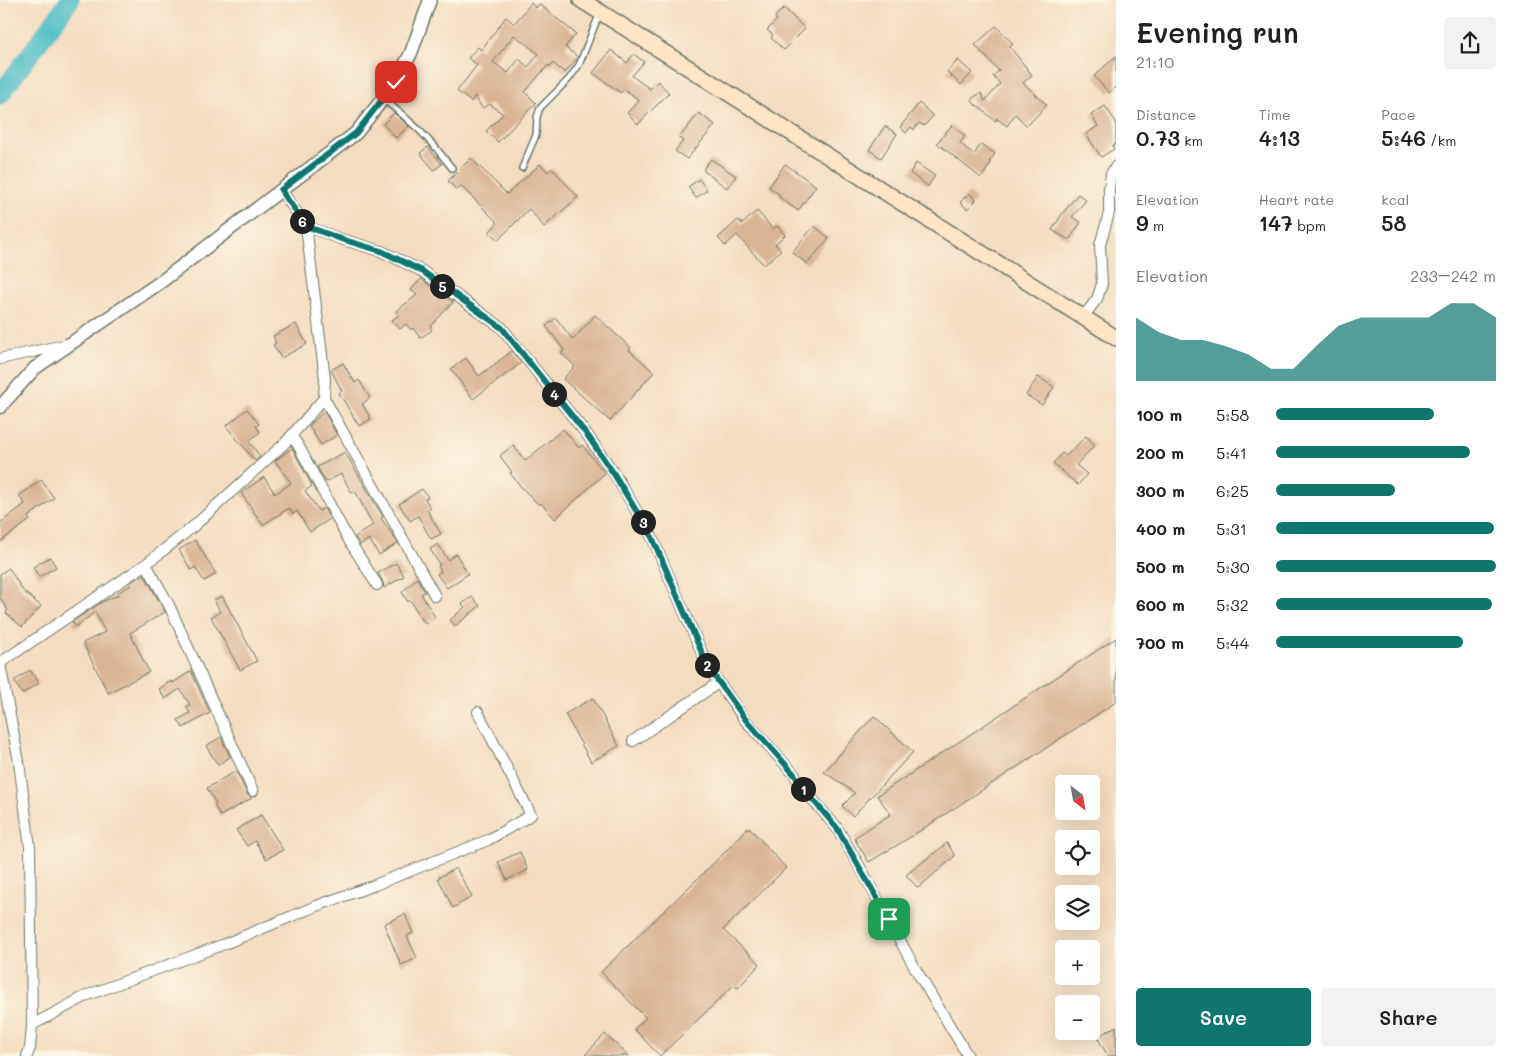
<!DOCTYPE html>
<meta charset="utf-8">
<style>
body{margin:0;font-family:Mali,sans-serif;background:#f2f2f2;color:#202124;height:100vh;display:flex;flex-direction:column;font-size:19px;white-space:nowrap}
*{box-sizing:border-box;margin:0}
p{font-size:16px;color:#757577}
.icon{flex:none;width:28px;height:28px;fill:none;stroke:currentColor;stroke-width:2;stroke-linecap:round;stroke-linejoin:round}
.map{position:relative;flex:1;overflow:hidden}
.sheet{display:flex;flex-direction:column;background:#fff;width:400px}
.sheet>*{flex:none}
.needle{width:32px;rotate:149deg}
.tools{position:absolute;left:1055px;top:775px;display:grid;gap:10px}
.tools a{display:grid;place-items:center;width:45px;height:45px;border-radius:5px;background:#fff;box-shadow:0 5px 20px #0002;font-size:25px}
.pin{position:absolute;display:grid;place-items:center;width:42px;height:42px;color:#fff;margin:-21px;border-radius:10px;box-shadow:0 2px 8px #0006}
.km{position:absolute;width:25px;height:25px;margin:-12px;border-radius:50%;background:#222;color:#fff;font-size:14px;line-height:25px;text-align:center}
.round{display:grid;place-items:center;flex:none;width:52px;height:52px;border-radius:5px;background:#f2f2f2}
.overview{display:flex;align-items:center;justify-content:space-between;height:85px;padding:0 20px}
h1{font-size:28px;font-weight:600;line-height:38px}
.stats{display:grid;grid-template-columns:repeat(3,1fr);gap:8px;height:85px;padding:5px 20px}
.stats div{display:grid;align-content:center}
.stats b{font-size:21px;font-weight:600}
.stats small{font-size:14px;font-weight:400}
.stats p{font-size:14px}
.chart{height:140px;padding:10px 20px}
.chart p{display:flex;justify-content:space-between}
.chart svg{width:100%;height:90px;margin-top:5px;fill:#0f766e;opacity:.7}
.cta{display:flex;gap:10px;margin-top:auto;padding:10px 20px}
.cta a{flex:1;height:58px;border-radius:5px;background:#0f766e;color:#fff;font-size:20px;font-weight:600;line-height:58px;text-align:center}
.cta a+a{background:#f2f2f2;color:#202124}
ul{padding:0 20px;list-style:none;font-size:16px}
li{display:grid;grid-template-columns:80px 60px 1fr;align-items:center;height:38px}
li i{height:12px;border-radius:6px;background:#0f766e}
main{display:flex;flex:1;min-height:0}
.map>svg:first-child{display:block}
.lines{fill:none;stroke-linecap:round;stroke-linejoin:round}
.river{stroke:#50bec6;stroke-width:19}
.building{fill:#d9b393;fill-rule:evenodd}
.service-casing{stroke:#6a7565;stroke-width:8}
.minor-casing{stroke:#6a7565;stroke-width:12}
.tertiary-casing{stroke:#6a7565;stroke-width:15}
.secondary-casing{stroke:#6a7565;stroke-width:18}
.service{stroke:#fff;stroke-width:5}
.minor{stroke:#fff;stroke-width:10}
.tertiary{stroke:#fff;stroke-width:12}
.secondary{stroke:#fde5c5;stroke-width:15}
.route-casing{stroke:#fff;stroke-width:10}
.route{stroke:#0f766e;stroke-width:6}
</style>
<main>
<div class="map">
<svg width="1116" height="1056" viewBox="0 0 1116 1056">
<rect width="100%" height="100%" fill="#fcf5e5"/>
<filter id="ink" filterUnits="userSpaceOnUse"><feTurbulence type="fractalNoise" baseFrequency=".02" numOctaves="2"/><feDisplacementMap in="SourceGraphic" scale="10" xChannelSelector="R" yChannelSelector="G"/><feConvolveMatrix kernelMatrix="1 2 1 2 8 2 1 2 1" color-interpolation-filters="sRGB"/></filter>
<filter id="wash" filterUnits="userSpaceOnUse"><feTurbulence type="fractalNoise" baseFrequency=".0096" numOctaves="4" result="noise"/><feDisplacementMap in="SourceGraphic" scale="20" xChannelSelector="R" yChannelSelector="G"/><feGaussianBlur stdDeviation="1.12" result="paint"/><feColorMatrix in="noise" values="0 0 0 0 0 0 0 0 0 0 0 0 0 0 0 0 0 1.4 0 .05"/><feComposite in="paint" operator="in"/></filter>
<g filter="url(#wash)">
<rect width="100%" height="100%" fill="#f4dcc0"/>
<g class="lines">
<!-- river -->
<path class="river" d="M0,95L70,0"/>
</g>
<g id="blocks">
<!-- building -->
<path class="building" d="M531,3L536,8L539,4L576,34L565,47L578,57L565,73L553,63L550,67L548,65L525,92L536,103L498,142L486,131L503,114L490,104L482,108L475,96L471,102L457,91L477,65L468,58L478,47L481,50L506,17L514,24ZM514,35L539,54L528,67L519,59L508,73L493,62Z
M784,8L805,29L784,50L771,38L773,35L767,30L777,20L775,17Z
M996,26L1013,44L1010,47L1032,75L1023,83L1047,105L1027,126L1015,114L1007,126L996,118L997,120L995,121L977,105L976,106L971,99L981,93L985,101L1000,84L993,76L999,71L975,45Z
M611,50L627,63L634,54L644,62L632,76L650,89L658,81L669,93L638,124L627,113L639,100L624,89L621,93L593,73Z
M1116,56V87L1109,93L1094,76Z
M958,60L972,73L961,85L947,72Z
M919,103L933,116L924,126L919,123L914,130L911,127L906,133L900,127Z
M1105,106L1116,122V144L1112,146L1114,149L1101,157L1086,134L1098,126L1091,115Z
M394,113L409,126L396,138L383,124Z
M699,113L715,125L687,159L675,151L683,141L679,138Z
M952,125L965,136L960,143L974,155L981,144L995,154L989,162L991,163L981,178L937,143Z
M885,126L897,134L881,158L869,150Z
M428,147L442,164L434,170L420,153Z
M471,158L507,194L540,164L548,172L552,168L578,197L544,227L529,209L498,240L489,232L498,223L461,186L457,190L448,181Z
M711,159L736,176L727,188L704,171V168Z
M916,163L935,176L928,186L910,173Z
M785,164L816,186L798,211L779,197L780,195L769,187Z
M699,179L707,190L696,198L688,187Z
M969,193L976,200L967,209L960,202Z
M1078,194L1086,200L1072,217L1081,222L1069,240L1052,230L1062,214Z
M757,211L773,229L777,226L785,235L775,244L781,250L764,265L737,235L725,246L718,238L738,220L742,224Z
M814,226L829,238L807,264L792,252Z
M421,279L453,302L430,327L432,330L420,338L413,328L411,330L406,324L400,329L392,320L399,315L396,311L417,295L411,290Z
M595,315L631,348L629,350L654,372L610,421L563,379L575,366L561,353L564,350L546,326L556,318L573,340Z
M296,324L307,344L281,358L273,345L276,343L273,336Z
M512,351L521,363L473,399L451,369L466,358L479,376Z
M343,363L355,383L359,380L370,398L362,404L371,419L359,426L339,393L342,391L331,370Z
M1038,377L1054,387L1042,405L1026,395Z
M247,409L259,424L256,426L260,432L249,441L260,457L255,461L226,426Z
M324,411L337,435L321,445L309,426Z
M563,429L579,448L582,445L605,473L555,519L541,503L539,505L522,488L510,473L512,472L500,456L513,445L525,461Z
M1086,436L1095,445L1076,465L1087,474L1078,485L1053,463L1062,453L1066,456Z
M292,448L312,486L305,491L319,511L324,508L330,519L310,532L297,511L293,514L289,508L263,525L241,493L264,477L275,494L291,483L275,461Z
M345,452L383,517L381,518L398,543L379,555L369,539L360,545L355,537L373,525L355,491L352,493L341,474L326,482L317,467Z
M41,480L54,498L28,517L30,520L0,542V523L25,504L19,496Z
M422,489L428,497L425,499L431,508L427,510L441,534L431,539L418,516L410,521L399,504Z
M195,540L216,574L204,581L195,567L191,570L179,550Z
M438,544L448,560L456,554L468,574L447,588L437,574L441,572L438,566L440,565L430,549Z
M50,557L56,567L39,577L33,567Z
M396,563L404,576L384,588L383,582L378,573Z
M9,568L23,591L41,606L22,627L6,613L8,610L0,598V574Z
M144,574L165,612L130,633L149,672L108,693L83,643L105,632L95,612L76,627L72,622L102,602L118,595L117,593L131,585L130,583Z
M417,578L425,592L421,594L435,617L425,624L410,600L408,602L402,592Z
M222,596L257,661L240,670L211,617L220,612L214,600Z
M472,597L480,606L455,626L450,620L465,607L462,604Z
M1116,638V702L909,838L869,862L854,838L891,814L877,796Z
M30,670L39,683L22,694L14,681Z
M191,671L210,713L183,728L178,720L190,713L186,707L190,705L180,689L165,699L159,689L171,681L173,683Z
M593,698L619,746L591,762L565,714Z
M874,716L913,752L853,816L842,806L855,793L824,772Z
M221,737L230,757L218,765L206,746Z
M236,771L247,794L252,798L220,816L214,805L216,804L207,788Z
M261,815L283,850L266,859L255,841L247,846L236,830Z
M749,827L786,868L723,930L760,964L738,988L734,985L660,1056L634,1029L646,1018L601,972L724,853Z
M947,843L955,856L918,888L906,875Z
M520,852L528,870L507,880L498,862Z
M456,868L472,897L453,908L438,878Z
M405,914L413,933L407,936L417,958L401,965L384,924Z
M1116,1026V1056H1108L1097,1037Z
M605,1034L629,1056H584Z"/>
</g>
</g>
<g filter="url(#ink)">
<use href="#blocks" fill-opacity="0" stroke="#6a7565" stroke-width="1"/>
<g class="lines">
<!-- service casing -->
<g class="service-casing">
<path id="service" d="M383,99C410,119 432,141 452,168
M522,168L536,135L537,117L540,108L569,79L579,65L599,15"/>
</g>
<!-- minor casing -->
<g class="minor-casing">
<path id="minor" d="M281,190L306,226L341,239L381,251L422,271L502,328L588,436L614,473L652,537L708,667L745,720L794,774L803,788L837,828L861,869L916,970L968,1056
M306,226L325,379L324,398L435,596
M1083,317L1097,299L1102,284L1100,245L1109,213V188L1111,174L1116,166
M0,359L68,344
M291,436L298,445L347,537L377,585
M146,564L169,605L253,791
M0,663L146,564L194,526L285,443L324,398
M0,664L19,762L30,848L32,1025L30,1048L27,1056
M633,741L718,683
M32,1025L88,995L222,945L319,905L372,886L488,840L531,815L478,712"/>
</g>
<!-- tertiary casing -->
<g class="tertiary-casing">
<path id="tertiary" d="M0,407L35,368L162,281L356,133L396,82L411,53L430,0"/>
</g>
<!-- secondary casing -->
<g class="secondary-casing">
<path id="secondary" d="M581,0L1116,338"/>
</g>
<!-- service -->
<use href="#service" class="service"/>
<!-- minor -->
<use href="#minor" class="minor"/>
<!-- tertiary -->
<use href="#tertiary" class="tertiary"/>
<!-- secondary -->
<use href="#secondary" class="secondary"/>
</g>
</g>
<g class="lines" filter="url(#ink)">
<!-- route casing -->
<g class="route-casing">
<path id="route" d="M396,82L356,133L281,190L306,226L341,239L381,251L422,271L502,328L588,436L614,474L652,537L708,667L746,720L794,774L803,788L837,828L889,919"/>
</g>
<!-- route -->
<use href="#route" class="route"/>
</g>
</svg>
<div class="tools">
<a><svg class="needle" viewBox="-14 -14 28 28"><path d="M0-13l5 13h-10z" fill="#e53935"/><path d="M0 13l5-13h-10z" fill="#757577"/></svg></a>
<a><svg class="icon" aria-label="locate" viewBox="0 0 24 24"><circle cx="12" cy="12" r="6"/><path d="M12 2v4M12 18v4M2 12h4M18 12h4"/></svg></a>
<a><svg class="icon" aria-label="layers" viewBox="0 0 24 24"><path d="M12 4l9 5-9 5-9-5zM3 14l9 5 9-5"/></svg></a>
<a>+</a>
<a>−</a>
</div>
<div class="pin" style="left:889px;top:919px;background:#1e9e55"><svg class="icon" aria-label="arrive" viewBox="0 0 24 24"><path d="M6 21V4h12l-3 4 3 4H6"/></svg></div>
<div class="pin" style="left:396px;top:82px;background:#d93025"><svg class="icon" aria-label="check" viewBox="0 0 24 24"><path d="M5 12l5 5 9-10"/></svg></div>
<b class="km" style="left:803px;top:789px">1</b>
<b class="km" style="left:707px;top:665px">2</b>
<b class="km" style="left:643px;top:522px">3</b>
<b class="km" style="left:554px;top:394px">4</b>
<b class="km" style="left:442px;top:286px">5</b>
<b class="km" style="left:302px;top:221px">6</b>
</div>
<section class="sheet">
<div class="overview"><div><h1>Evening run</h1><p>21:10</p></div><a class="round"><svg class="icon" aria-label="share" viewBox="0 0 24 24"><path d="M12 15V3M7 8l5-5 5 5M5 13v7h14v-7"/></svg></a></div>
<div class="stats">
<div><p>Distance</p><b>0.73<small> km</small></b></div>
<div><p>Time</p><b>4:13</b></div>
<div><p>Pace</p><b>5:46<small> /km</small></b></div>
</div>
<div class="stats">
<div><p>Elevation</p><b>9<small> m</small></b></div>
<div><p>Heart rate</p><b>147<small> bpm</small></b></div>
<div><p>kcal</p><b>58</b></div>
</div>
<div class="chart"><p><span>Elevation</span>233–242 m</p>
<svg viewBox="0 0 160 44" preserveAspectRatio="none"><path d="M0 44V13L10 20L20 24L30 24L40 27L50 31L60 38L70 38L80 27L90 17L100 13L110 13L120 13L130 13L140 6L150 6L160 13V44z"/></svg>
</div>
<ul>
<li><b>100 m</b>5:58<i style="width:72%"></i></li>
<li><b>200 m</b>5:41<i style="width:88%"></i></li>
<li><b>300 m</b>6:25<i style="width:54%"></i></li>
<li><b>400 m</b>5:31<i style="width:99%"></i></li>
<li><b>500 m</b>5:30<i style="width:100%"></i></li>
<li><b>600 m</b>5:32<i style="width:98%"></i></li>
<li><b>700 m</b>5:44<i style="width:85%"></i></li>
</ul>
<div class="cta"><a>Save</a><a>Share</a></div>
</section>
</main>
